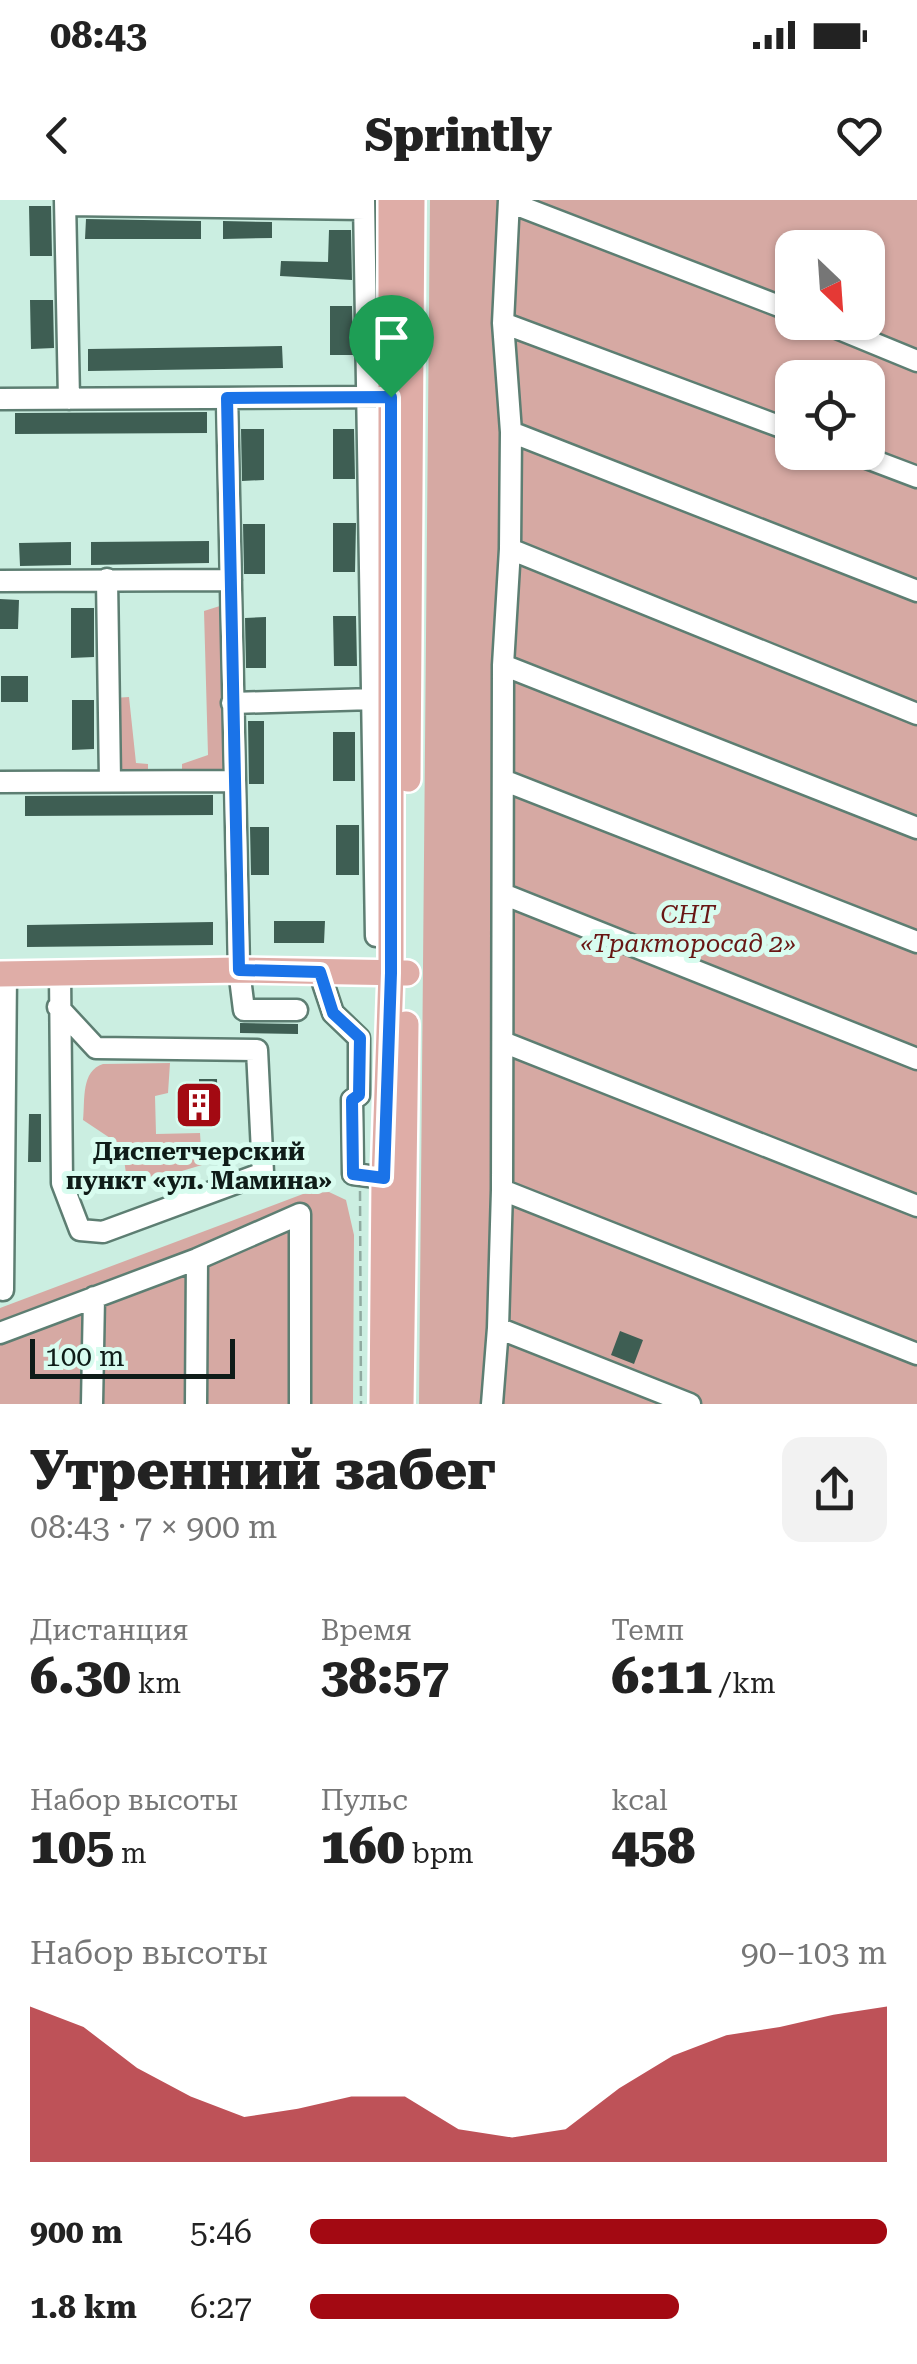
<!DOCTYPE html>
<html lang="ru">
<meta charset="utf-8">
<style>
body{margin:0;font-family:"Roboto Serif",serif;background:#f2f2f2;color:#222;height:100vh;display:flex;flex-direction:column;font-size:38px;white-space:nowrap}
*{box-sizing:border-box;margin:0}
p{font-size:32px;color:#767676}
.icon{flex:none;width:55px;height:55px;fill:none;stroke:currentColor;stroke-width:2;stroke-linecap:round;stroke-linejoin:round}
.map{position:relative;height:1204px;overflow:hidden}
.drawer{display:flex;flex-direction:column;background:#fff;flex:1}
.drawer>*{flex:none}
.needle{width:65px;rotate:155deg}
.buttons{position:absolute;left:775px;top:30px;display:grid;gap:20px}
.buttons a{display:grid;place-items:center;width:110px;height:110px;border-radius:20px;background:#fff;box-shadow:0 2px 8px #0004;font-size:50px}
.scale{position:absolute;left:30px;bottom:25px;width:205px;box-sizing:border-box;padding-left:10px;border:5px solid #0f1c18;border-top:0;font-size:28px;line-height:35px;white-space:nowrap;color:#0f1c18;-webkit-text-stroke:8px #d8fcef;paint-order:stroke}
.pin{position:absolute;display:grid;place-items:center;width:85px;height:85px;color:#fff;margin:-102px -42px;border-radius:50% 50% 50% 0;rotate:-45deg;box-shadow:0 0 10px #0007}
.pin .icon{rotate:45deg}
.round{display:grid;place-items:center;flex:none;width:105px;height:105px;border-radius:20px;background:#f2f2f2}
.headline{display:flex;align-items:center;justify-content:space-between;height:170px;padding:0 30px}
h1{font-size:55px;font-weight:800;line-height:75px}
.metrics{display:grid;grid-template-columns:repeat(3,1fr);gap:15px;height:170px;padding:10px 30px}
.metrics div{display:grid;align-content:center}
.metrics b{font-size:50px;font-weight:800}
.metrics small{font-size:28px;font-weight:400}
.metrics p{font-size:28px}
.chart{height:280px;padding:20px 30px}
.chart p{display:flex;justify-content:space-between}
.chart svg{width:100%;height:180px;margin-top:10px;fill:#a30912;opacity:.7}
ul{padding:0 30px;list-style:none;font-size:32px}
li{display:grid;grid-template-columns:160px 120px 1fr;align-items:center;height:75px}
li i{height:25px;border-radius:12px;background:#a30912}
.status{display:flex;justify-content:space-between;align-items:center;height:70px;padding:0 50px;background:#fff;direction:ltr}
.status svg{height:28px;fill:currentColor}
header{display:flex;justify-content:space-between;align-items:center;height:130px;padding:0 30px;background:#fff;font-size:45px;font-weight:800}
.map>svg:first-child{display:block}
.green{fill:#d6a9a3;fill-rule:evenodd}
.building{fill:#3e5e53}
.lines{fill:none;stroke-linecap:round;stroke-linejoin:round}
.minor-casing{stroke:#5d7e72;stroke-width:25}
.major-casing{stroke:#fff;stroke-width:30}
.path{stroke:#8faaa0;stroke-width:2.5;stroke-dasharray:10 5;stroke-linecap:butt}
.minor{stroke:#fff;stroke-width:20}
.major{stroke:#dfada7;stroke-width:25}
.route-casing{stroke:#fff;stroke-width:20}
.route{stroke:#1a73e8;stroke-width:12}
.labels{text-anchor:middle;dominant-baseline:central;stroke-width:10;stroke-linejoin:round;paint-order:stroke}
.park-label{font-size:25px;font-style:italic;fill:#681614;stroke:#d8fcef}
.poi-label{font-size:25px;font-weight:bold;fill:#0f1c18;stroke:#d8fcef}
</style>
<div class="status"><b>08:43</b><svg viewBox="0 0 49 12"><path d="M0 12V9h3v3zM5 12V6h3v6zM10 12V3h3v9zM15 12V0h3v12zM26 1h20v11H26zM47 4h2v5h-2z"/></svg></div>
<header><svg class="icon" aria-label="back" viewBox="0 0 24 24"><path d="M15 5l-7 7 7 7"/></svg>Sprintly<svg class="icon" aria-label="heart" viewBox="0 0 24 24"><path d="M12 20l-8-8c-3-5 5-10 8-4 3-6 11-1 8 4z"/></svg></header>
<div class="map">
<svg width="917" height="1204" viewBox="0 0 917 1204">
<rect width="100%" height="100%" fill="#cbeee1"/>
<!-- green -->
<path class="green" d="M430,0H917V1204H419ZM792,48H868V122H792ZM792,178H868V252H792Z
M223,405L229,574L182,576V564L208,555L204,411Z
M129,497L136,563L148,564V575H115L113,498Z
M170,863L168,893L155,896L156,934L200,933L202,965L128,987L122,946L83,920C85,899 81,871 103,864Z
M329,992L346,1000L354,1035L353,1204H0V1108L303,994Z"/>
<!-- building -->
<path class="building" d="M29,6H51L52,56H30Z
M86,19L201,21V39H85Z
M223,21L272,22V38L223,39Z
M329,30H351L352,80L280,76L281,61L328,62Z
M30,100H53L54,148L31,149Z
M330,106H352L353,155H330Z
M282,146L283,168L88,171V149Z
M207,212V233L15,234V213Z
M241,229H264V280L242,281Z
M333,229H354L355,279H333Z
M333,323H356L355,372H333Z
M243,324H265V374H244Z
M209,341V363L91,365V342Z
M71,342V365L20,366L19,343Z
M0,399L19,400L18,429H0Z
M71,408H94V457L71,458Z
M333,416H356L357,466H334Z
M266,417V468H246L245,418Z
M1,476H28V502H1Z
M72,500H94V549L72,550Z
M248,521H264V584H249Z
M333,532H355V581H333Z
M213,595V615L25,616V596Z
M336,625H359V675H336Z
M250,627H269V675H251Z
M274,721H325L324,743H274Z
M213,722V745L27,747V725Z
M240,823L298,824V834L240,833Z
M199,879H217L218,917L180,918L179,892H199Z
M29,914H41V962H28Z
M620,1131L643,1140L634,1164L611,1155Z"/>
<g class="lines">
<!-- minor casing -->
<g class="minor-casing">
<path id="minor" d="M65,0L69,199
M364,0L376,736
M509,2L792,111
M66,5L364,9
M822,122L917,161
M503,123L792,231
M227,198L239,770L244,810H297
M0,199L378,197
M511,232L917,391
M851,252L917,277
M510,349L917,514
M107,379L110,581
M0,381L231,380
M503,465L917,628
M232,503L374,499
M503,580L917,742
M0,582L234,581
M503,694L917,859
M319,771L333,813L359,838V895L352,900L353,974L384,978
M58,807L96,848L257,850L263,973L103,1032L80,1030L62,983L60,773
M503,842L917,1006
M502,990L917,1154
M3,1090L6,774
M498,1128L690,1204
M0,1133L197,1059L300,1014V1204
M92,1204L94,1097
M196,1204L197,1059
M492,1204L498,1128L502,990L503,465L510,349L511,232L503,123L509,0"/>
</g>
<!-- major casing -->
<g class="major-casing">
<path id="major" d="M408,579L412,0
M0,774L239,770L407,773
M382,1204L384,978L391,773V0
M401,1204L406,824"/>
</g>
<!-- path -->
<path class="path" d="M360,991L361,1204"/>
<!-- minor -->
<use href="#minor" class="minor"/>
<!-- major -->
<use href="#major" class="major"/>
</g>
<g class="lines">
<!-- route casing -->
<g class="route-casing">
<path id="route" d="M391,197V773L384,978L353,974L352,900L359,895L360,838L333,813L320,772L239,770L227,198Z"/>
</g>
<!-- route -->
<use href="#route" class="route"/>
</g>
<!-- icons -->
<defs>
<g id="building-square" transform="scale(2.5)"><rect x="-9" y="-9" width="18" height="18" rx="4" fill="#a30912" stroke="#d8fcef"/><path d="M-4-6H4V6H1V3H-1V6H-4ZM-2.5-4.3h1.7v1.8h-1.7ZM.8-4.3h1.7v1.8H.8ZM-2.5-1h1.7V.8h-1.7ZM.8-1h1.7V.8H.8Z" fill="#fff"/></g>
</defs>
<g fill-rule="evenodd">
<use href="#building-square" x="199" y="905"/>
</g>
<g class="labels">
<!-- park labels -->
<g class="park-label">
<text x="688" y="714">СНТ<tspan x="688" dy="29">«Тракторосад 2»</tspan></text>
</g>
<!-- poi labels -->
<g class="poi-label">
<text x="199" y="951">Диспетчерский<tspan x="199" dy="29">пункт «ул. Мамина»</tspan></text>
</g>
</g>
</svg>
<div class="buttons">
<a><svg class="needle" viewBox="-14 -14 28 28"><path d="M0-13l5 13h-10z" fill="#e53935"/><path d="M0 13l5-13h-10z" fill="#767676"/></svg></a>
<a><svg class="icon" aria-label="locate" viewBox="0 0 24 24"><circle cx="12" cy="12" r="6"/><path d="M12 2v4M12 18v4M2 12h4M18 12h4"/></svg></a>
</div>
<div class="scale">100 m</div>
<div class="pin" style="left:391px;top:197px;background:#1e9e55"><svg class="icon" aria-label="arrive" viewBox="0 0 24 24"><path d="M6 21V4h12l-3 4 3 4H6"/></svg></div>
</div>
<section class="drawer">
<div class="headline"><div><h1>Утренний забег</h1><p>08:43 · 7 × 900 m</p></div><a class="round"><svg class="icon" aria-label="share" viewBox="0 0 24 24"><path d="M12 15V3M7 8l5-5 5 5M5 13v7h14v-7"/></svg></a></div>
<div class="metrics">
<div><p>Дистанция</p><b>6.30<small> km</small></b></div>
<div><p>Время</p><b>38:57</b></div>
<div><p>Темп</p><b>6:11<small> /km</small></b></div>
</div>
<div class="metrics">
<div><p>Набор высоты</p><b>105<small> m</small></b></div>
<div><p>Пульс</p><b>160<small> bpm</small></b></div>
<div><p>kcal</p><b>458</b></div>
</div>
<div class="chart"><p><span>Набор высоты</span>90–103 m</p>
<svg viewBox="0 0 160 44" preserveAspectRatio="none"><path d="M0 44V6L10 11L20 21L30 28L40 33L50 31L60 28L70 28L80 36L90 38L100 36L110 26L120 18L130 13L140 11L150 8L160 6V44z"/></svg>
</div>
<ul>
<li><b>900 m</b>5:46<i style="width:100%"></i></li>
<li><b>1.8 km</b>6:27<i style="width:64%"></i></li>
</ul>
</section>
